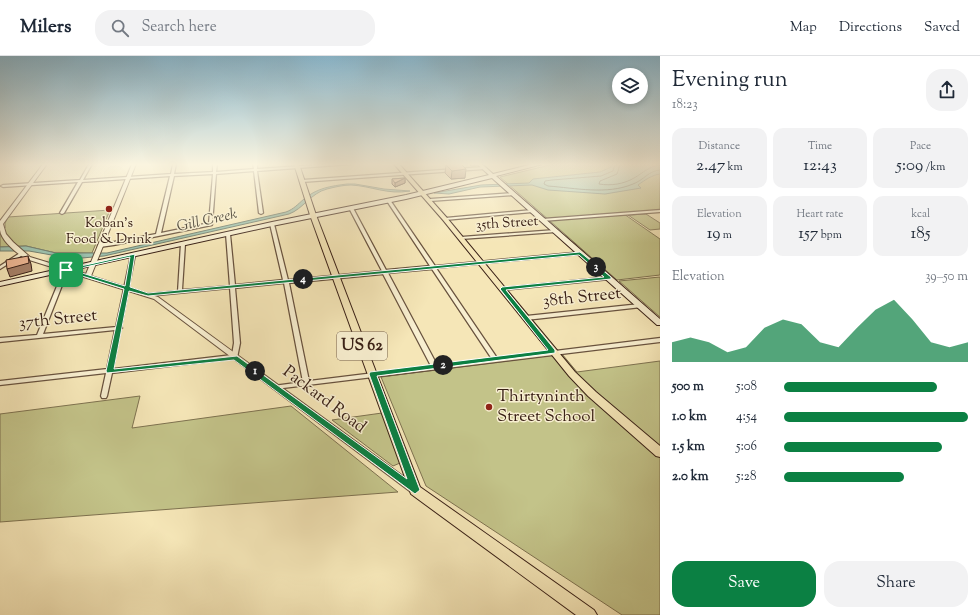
<!DOCTYPE html>
<meta charset="utf-8">
<style>
body{margin:0;font-family:"Sorts Mill Goudy",serif;background:#f2f2f3;color:#1f2937;height:100vh;display:flex;flex-direction:column;font-size:15px;white-space:nowrap}
*{box-sizing:border-box;margin:0}
p{font-size:13px;color:#747a83}
.icon{flex:none;width:22px;height:22px;fill:none;stroke:currentColor;stroke-width:2;stroke-linecap:round;stroke-linejoin:round}
.map{position:relative;flex:1;overflow:hidden}
.panel{display:flex;flex-direction:column;background:#fff;width:320px}
.panel>*{flex:none}
.tools{position:absolute;left:612px;top:12px;display:grid;gap:8px}
.tools a{display:grid;place-items:center;width:36px;height:36px;border-radius:50%;background:#fff;box-shadow:0 2px 6px #0003;font-size:20px}
.pin{position:absolute;display:grid;place-items:center;width:34px;height:34px;color:#fff;margin:-17px;border-radius:8px;box-shadow:0 2px 6px #0006}
.km{position:absolute;width:20px;height:20px;margin:-10px;border-radius:50%;background:#222;color:#fff;font-size:11px;line-height:20px;text-align:center}
.round{display:grid;place-items:center;flex:none;width:42px;height:42px;border-radius:16px;background:#f2f2f3}
.head{display:flex;align-items:center;justify-content:space-between;height:68px;padding:0 12px}
h1{font-size:22px;font-weight:600;line-height:30px}
.metrics{display:grid;grid-template-columns:repeat(3,1fr);gap:6px;height:68px;padding:4px 12px}
.metrics div{display:grid;align-content:center;border-radius:10px;background:#f2f2f3;text-align:center}
.metrics b{font-size:17px;font-weight:600}
.metrics small{font-size:11px;font-weight:400}
.metrics p{font-size:11px}
.chart{height:112px;padding:8px 12px}
.chart p{display:flex;justify-content:space-between}
.chart svg{width:100%;height:72px;margin-top:4px;fill:#0b8043;opacity:.7}
.action{display:flex;gap:8px;margin-top:auto;padding:8px 12px}
.action a{flex:1;height:46px;border-radius:16px;background:#0b8043;color:#fff;font-size:16px;font-weight:600;line-height:46px;text-align:center}
.action a+a{background:#f2f2f3;color:#1f2937}
ul{padding:0 12px;list-style:none;font-size:13px}
li{display:grid;grid-template-columns:64px 48px 1fr;align-items:center;height:30px}
li i{height:10px;border-radius:5px;background:#0b8043}
header{display:flex;align-items:center;gap:24px;box-sizing:border-box;height:56px;padding:0 20px;background:#fff;border-bottom:1px solid #e0e1e3}
header strong{font-size:19px}
nav{display:flex;gap:22px;margin-inline-start:auto;font-size:14px}
.search{width:280px;height:36px;background:#f2f2f3;display:flex;align-items:center;gap:10px;box-sizing:border-box;padding:0 14px;border-radius:16px;color:#747a83;font-size:15px}
main{display:flex;flex:1;min-height:0}
.map>svg:first-child{display:block}
.green{fill:#c3c389;stroke:#7e7250}
.water{fill:#9dc0ac;stroke:#758070}
.lines{fill:none;stroke-linecap:round;stroke-linejoin:round}
.shore{stroke:#6b7061;stroke-width:1}
.minor-casing{stroke:#68523e;stroke-width:2.5}
.tertiary-casing{stroke:#68523e;stroke-width:2}
.secondary-casing{stroke:#392016;stroke-width:2}
.primary-casing{stroke:#392016;stroke-width:2}
.minor{fill:#f8efd0;fill-rule:evenodd}
.tertiary{fill:#f8efd0;fill-rule:evenodd}
.secondary{fill:#f8efd0;fill-rule:evenodd}
.primary{fill:#f5e6b7;fill-rule:evenodd}
.wall{fill:#c99b7c;stroke:#392016}
.shaded-wall{fill:#a47e65;stroke:#392016}
.building{fill:#eab490;stroke:#392016}
.route{fill:#0b8043;stroke:#fff;fill-rule:evenodd}
.poi-dot{fill:#8f2418;stroke:#f8efd0;stroke-width:1.5}
.labels{text-anchor:middle;dominant-baseline:central;stroke-width:3;stroke-linejoin:round;paint-order:stroke}
.far-poi-label{font-size:14px;fill:#392016;stroke:#f8efd0}
.far-street-label{font-size:14px;fill:#392016;stroke:#f8efd0}
.far-water-label{font-size:15px;font-style:italic;fill:#575043;stroke:#f8efd0}
.shield{fill:#f8efd0;stroke:#725e4e;stroke-width:1}
.shield-label{font-size:16px;font-weight:bold;fill:#392016}
.street-label{font-size:17px;fill:#392016;stroke:#f8efd0}
.poi-label{font-size:17px;fill:#392016;stroke:#f8efd0;text-anchor:start}
</style>
<header>
<strong>Milers</strong>
<div class="search"><svg class="icon" aria-label="search" viewBox="0 0 24 24"><circle cx="10" cy="10" r="6"/><path d="M15 15l6 6"/></svg>Search here</div>
<nav><a>Map</a><a>Directions</a><a>Saved</a></nav>
</header>
<main>
<div class="map">
<svg width="660" height="559" viewBox="0 0 660 559">
<rect width="100%" height="100%" fill="#f5e6b7"/>
<filter id="stains"><feTurbulence type="fractalNoise" baseFrequency=".005" numOctaves="4"/><feColorMatrix values="0 0 0 0 .2 0 0 0 0 .09 0 0 0 0 .02 0 0 0 .5 -.17"/></filter>
<radialGradient id="worn" r=".72"><stop offset=".6" stop-color="#630" stop-opacity="0"/><stop offset="1" stop-color="#630" stop-opacity=".3"/></radialGradient>
<!-- green -->
<path class="green" d="M554,108H660V155L624,158L660,183V219L617,224L500,121Z
M110,154L92,197H56L26,190L0,191V172H5V167L8,161Z
M646,158L660,167V173L650,174L628,159Z
M660,221V261L619,225Z
M562,298L577,316L660,305V559H622L426,430L381,321Z
M140,340L132,372L291,350L398,436L0,466V358Z
M382,357L400,407L393,410L332,364Z"/>
<!-- water -->
<path class="water" d="M611,108H660V118C652,119 645,124 638,129L641,132L605,138L548,134L532,129L480,131L449,138L434,137L481,129L529,127L533,123L600,116L611,111Z
M347,128H355L384,133L410,135C387,139 372,130 351,129C343,129 335,131 327,133C311,137 303,153 289,158L104,200L82,202L63,201L29,195H0V191L26,190L56,197H107L286,156C294,153 298,148 304,143C317,132 331,130 347,128Z"/>
<g class="lines">
<!-- shore -->
<path class="shore" d="M615,108L613,115L601,120L552,124L545,125L544,128L548,130C575,132 607,139 633,128C644,124 648,115 660,114
M620,108L617,118L600,125L599,128C611,130 624,128 634,122C643,117 649,110 660,109"/>
<!-- minor casing -->
<g class="minor-casing">
<path id="minor" d="M89,108H92L83,124L171,118L173,108H176L174,118L213,116V108H217L216,116L254,113L253,108H257V113L329,108H352L257,115L263,157L261,158L259,157L254,115L216,118L212,169L114,189L100,191H98V189L156,178L170,120L82,126L64,157L62,158L60,157L78,126L3,131L1,130L3,129L80,124ZM213,118L209,167L161,177L174,120Z
M483,111L485,112L484,113L302,126L300,125L302,124Z
M513,137H514V139L430,145L428,144L430,143Z
M388,144H390L435,210L582,196V198H580L436,212L497,302L660,282V286L275,333L273,332L272,331L273,330L303,326L284,227L235,232L240,287L237,302L112,317L107,340L106,342H102L101,340L106,317L0,329V325L107,313L115,274L0,286V282L37,279L64,213H68V214L43,278L116,271L131,199L133,198L135,199L121,271L122,272L120,273L113,313L232,299L234,287L230,232L148,240L146,239L148,238L178,235L181,187H185V188L182,234L230,230L226,178L228,177L230,178L235,229L283,224L270,168L272,167L274,168L288,224L382,215L349,152L351,151L353,152L386,214L430,210L387,145ZM432,213L492,303L437,309L388,217ZM383,218L431,310L309,325L289,227Z
M532,154H533V156L445,164L443,163L445,162Z
M660,154V156L542,165L540,164L542,163Z
M555,174L557,175L556,176L461,183L459,182L461,181Z
M20,197H24V198L0,213V210Z
M609,221H611V223L502,234L500,233L502,232Z
M640,248L643,250L642,251L526,264L523,262L526,260Z"/>
</g>
<!-- tertiary casing -->
<g class="tertiary-casing">
<path id="tertiary" d="M43,108H47L3,168L6,178L13,186L30,201L86,218L132,108H136L91,220L158,241L418,431L420,434L418,437L415,438L412,437L154,243L26,203C18,198 1,185 0,174C0,171 0,168 0,165Z"/>
</g>
<!-- secondary casing -->
<g class="secondary-casing">
<path id="secondary" d="M477,108H482L493,118L533,108H543L496,120L660,263V269H657L492,122L406,143L272,170L0,230V226L272,166L406,139L489,119Z"/>
</g>
<!-- primary casing -->
<g class="primary-casing">
<path id="primary" d="M294,108H299L316,159L420,431L594,554L597,559H576L411,438L310,159Z
M394,108H399L447,162L575,316L596,336L660,390V401L656,400L588,340L569,320L443,164Z"/>
</g>
<!-- minor -->
<use href="#minor" class="minor"/>
<!-- tertiary -->
<use href="#tertiary" class="tertiary"/>
<!-- secondary -->
<use href="#secondary" class="secondary"/>
<!-- primary -->
<use href="#primary" class="primary"/>
</g>
<!-- wall -->
<path class="wall" d="M469,108H477L476,110H471Z
M446,109L465,122L451,123L445,117Z
M405,122V127L395,131L392,128V123Z"/>
<!-- shaded-wall -->
<path class="shaded-wall" d="M466,113L465,122L451,123L452,115Z
M405,122V127L395,131V127Z
M28,200L31,208L32,215L10,221L7,213Z"/>
<!-- building -->
<path class="building" d="M452,108H461L466,113L452,115L446,109Z
M405,122L395,127L392,123Z
M28,200L29,207L7,213L6,204Z"/>
<!-- sky -->
<linearGradient id="sky" x2="0" y2="1"><stop stop-color="#8ab9d0"/><stop offset="0.58" stop-color="#faf4df"/><stop offset="1" stop-color="#faf4df" stop-opacity="0"/></linearGradient>
<rect width="660" height="187" fill="url(#sky)"/>
<!-- route -->
<path class="route" d="M580,196L611,221V223L506,234L555,294V297L377,320L420,434L415,438L234,304L107,317L106,315L124,233L63,214L135,198L130,231L148,237ZM579,199L604,221L502,231L500,233L548,294L370,316L369,318L407,423L237,300L114,313L129,235L148,240ZM130,201L125,230L72,214Z"/>
<!-- markers -->
<g class="poi-dot">
<circle cx="109" cy="153" r="4"/>
<circle cx="489" cy="351" r="4"/>
</g>
<g class="labels">
<!-- far-poi labels -->
<g class="far-poi-label">
<text x="109" y="168">Koban's<tspan x="109" dy="16">Food &amp; Drink</tspan></text>
</g>
<!-- far-street labels -->
<g class="far-street-label">
<text transform="translate(507 168) rotate(-4)">35th Street</text>
</g>
<!-- far-water labels -->
<g class="far-water-label">
<text transform="translate(207 165) rotate(-13)">Gill Creek</text>
</g>
<!-- shield labels -->
<rect class="shield" x="337" y="276" width="50" height="28" rx="3"/>
<g class="shield-label">
<text x="362" y="290">US 62</text>
</g>
<!-- street labels -->
<g class="street-label">
<text transform="translate(582 242) rotate(-6)">38th Street</text>
<text transform="translate(58 264) rotate(-6)">37th Street</text>
<text transform="translate(324 344) rotate(37)">Packard Road</text>
</g>
<!-- poi labels -->
<g class="poi-label">
<text x="497" y="341">Thirtyninth<tspan x="497" dy="20">Street School</tspan></text>
</g>
</g>
<rect width="100%" height="100%" filter="url(#stains)"/>
<rect width="100%" height="100%" fill="url(#worn)"/>
</svg>
<div class="tools">
<a><svg class="icon" aria-label="layers" viewBox="0 0 24 24"><path d="M12 4l9 5-9 5-9-5zM3 14l9 5 9-5"/></svg></a>
</div>
<div class="pin" style="left:66px;top:214px;background:#1e9e55"><svg class="icon" aria-label="arrive" viewBox="0 0 24 24"><path d="M6 21V4h12l-3 4 3 4H6"/></svg></div>
<b class="km" style="left:255px;top:315px">1</b>
<b class="km" style="left:443px;top:309px">2</b>
<b class="km" style="left:596px;top:211px">3</b>
<b class="km" style="left:303px;top:223px">4</b>
</div>
<section class="panel">
<div class="head"><div><h1>Evening run</h1><p>18:23</p></div><a class="round"><svg class="icon" aria-label="share" viewBox="0 0 24 24"><path d="M12 15V3M7 8l5-5 5 5M5 13v7h14v-7"/></svg></a></div>
<div class="metrics">
<div><p>Distance</p><b>2.47<small> km</small></b></div>
<div><p>Time</p><b>12:43</b></div>
<div><p>Pace</p><b>5:09<small> /km</small></b></div>
</div>
<div class="metrics">
<div><p>Elevation</p><b>19<small> m</small></b></div>
<div><p>Heart rate</p><b>157<small> bpm</small></b></div>
<div><p>kcal</p><b>185</b></div>
</div>
<div class="chart"><p><span>Elevation</span>39–50 m</p>
<svg viewBox="0 0 160 44" preserveAspectRatio="none"><path d="M0 44V32L10 29L20 32L30 38L40 35L50 23L60 18L70 21L80 32L90 35L100 23L110 12L120 6L130 18L140 32L150 35L160 32V44z"/></svg>
</div>
<ul>
<li><b>500 m</b>5:08<i style="width:83%"></i></li>
<li><b>1.0 km</b>4:54<i style="width:100%"></i></li>
<li><b>1.5 km</b>5:06<i style="width:86%"></i></li>
<li><b>2.0 km</b>5:28<i style="width:65%"></i></li>
</ul>
<div class="action"><a>Save</a><a>Share</a></div>
</section>
</main>
